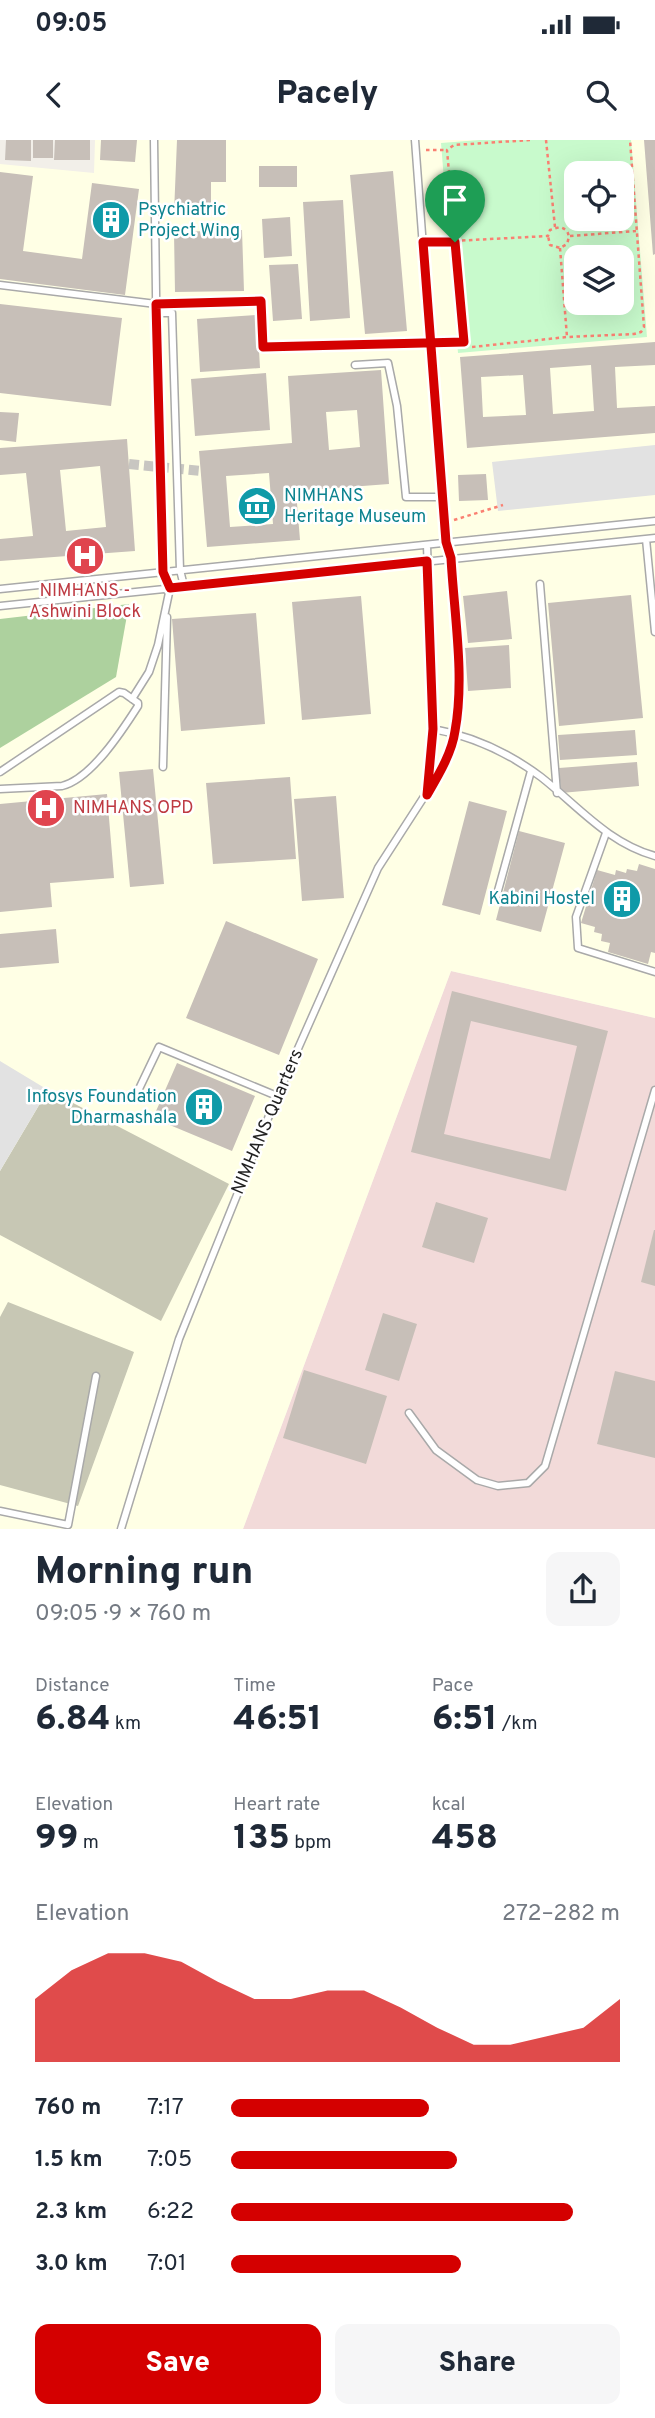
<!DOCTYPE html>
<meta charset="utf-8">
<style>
body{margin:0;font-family:Overpass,sans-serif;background:#f6f6f7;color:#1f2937;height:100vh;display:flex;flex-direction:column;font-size:26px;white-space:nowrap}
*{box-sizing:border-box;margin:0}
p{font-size:23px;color:#747a83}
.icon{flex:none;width:38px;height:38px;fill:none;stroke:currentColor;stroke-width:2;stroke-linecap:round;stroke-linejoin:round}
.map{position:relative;height:1389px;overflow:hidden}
.details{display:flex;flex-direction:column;background:#fff;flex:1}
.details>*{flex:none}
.tools{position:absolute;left:564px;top:21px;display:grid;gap:14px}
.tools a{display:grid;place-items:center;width:70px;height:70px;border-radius:14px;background:#fff;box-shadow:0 7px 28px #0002;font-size:35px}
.pin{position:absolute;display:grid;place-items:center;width:60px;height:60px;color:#fff;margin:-72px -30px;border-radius:50% 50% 50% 0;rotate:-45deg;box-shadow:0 0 7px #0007}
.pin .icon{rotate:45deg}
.round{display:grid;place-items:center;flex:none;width:74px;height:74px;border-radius:14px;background:#f6f6f7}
.summary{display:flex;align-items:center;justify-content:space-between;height:119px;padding:0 35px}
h1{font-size:38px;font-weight:800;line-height:52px}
.metrics{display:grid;grid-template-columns:repeat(3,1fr);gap:10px;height:119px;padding:7px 35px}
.metrics div{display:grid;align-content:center}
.metrics b{font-size:35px;font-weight:800}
.metrics small{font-size:19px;font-weight:400}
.metrics p{font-size:19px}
.chart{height:196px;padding:14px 35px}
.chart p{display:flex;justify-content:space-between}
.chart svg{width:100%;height:126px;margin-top:7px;fill:#d40000;opacity:.7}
.action{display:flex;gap:14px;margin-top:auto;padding:14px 35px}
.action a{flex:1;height:80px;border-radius:14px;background:#d40000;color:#fff;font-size:28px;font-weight:800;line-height:80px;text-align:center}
.action a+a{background:#f6f6f7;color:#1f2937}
ul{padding:0 35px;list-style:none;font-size:23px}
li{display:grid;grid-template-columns:112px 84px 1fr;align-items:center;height:52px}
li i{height:18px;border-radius:9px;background:#d40000}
.status{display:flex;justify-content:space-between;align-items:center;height:49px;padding:0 35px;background:#fff;direction:ltr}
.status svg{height:19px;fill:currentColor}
header{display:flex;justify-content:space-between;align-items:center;height:91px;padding:0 35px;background:#fff;font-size:32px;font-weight:800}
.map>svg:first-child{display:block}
.commercial{fill:#f2dad9}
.education{fill:#ffffe5;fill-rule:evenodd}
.construction{fill:#c7c7b4}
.forest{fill:#add19e}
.park{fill:#c8facc;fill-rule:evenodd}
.parking{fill:#e2e2e2}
.building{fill:#c7bfb8;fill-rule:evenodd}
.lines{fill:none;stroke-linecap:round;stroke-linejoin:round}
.pedestrian-tunnel{stroke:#c8c6c1;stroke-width:10;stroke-dasharray:10 5;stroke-linecap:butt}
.service-casing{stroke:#a9a9a9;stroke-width:9}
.path{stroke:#fa8072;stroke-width:2.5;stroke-dasharray:3.5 3.5;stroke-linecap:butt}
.service{stroke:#fff;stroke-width:6}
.route-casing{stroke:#fff;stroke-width:14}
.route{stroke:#d40000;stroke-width:9}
.labels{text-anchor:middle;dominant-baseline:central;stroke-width:5;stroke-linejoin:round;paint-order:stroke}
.culture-label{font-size:18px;fill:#0d838f;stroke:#fff;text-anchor:start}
.health-label{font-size:18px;fill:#be3a42;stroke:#fff}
.street-label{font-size:18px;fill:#222;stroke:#fff}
</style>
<div class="status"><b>09:05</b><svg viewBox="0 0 49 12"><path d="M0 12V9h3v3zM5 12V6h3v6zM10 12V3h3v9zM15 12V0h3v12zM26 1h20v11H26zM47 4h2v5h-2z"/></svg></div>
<header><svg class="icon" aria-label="back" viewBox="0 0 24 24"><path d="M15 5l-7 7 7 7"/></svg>Pacely<svg class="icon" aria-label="search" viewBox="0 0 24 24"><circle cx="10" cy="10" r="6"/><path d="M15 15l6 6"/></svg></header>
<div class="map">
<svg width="655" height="1389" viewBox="0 0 655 1389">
<rect width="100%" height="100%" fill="#f2efe9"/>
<!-- commercial -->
<path class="commercial" d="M451,831L655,878V1389H243Z"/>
<!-- education -->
<path class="education" d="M95,0H655V878L451,831L243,1389H0V24L94,33ZM576,33H621V79H576ZM576,117H621V163H576Z"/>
<!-- construction -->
<path class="construction" d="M48,950L229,1044L161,1181L0,1095V1031Z
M8,1162L134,1212L78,1366L0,1345V1177Z"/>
<!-- forest -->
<path class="forest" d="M129,464L116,537L0,608V479Z"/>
<!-- park -->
<path class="park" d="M480,0H631L647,197L458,213L441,3ZM576,33H621V79H576ZM576,117H621V163H576Z"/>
<!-- parking -->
<path class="parking" d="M655,305V355L498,371L492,322Z
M0,921L48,950L0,1031Z"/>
<!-- building -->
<path class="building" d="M6,0H31V21L5,20Z
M33,0H53V18H33Z
M55,0H90V20H54Z
M101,0H137L135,22L100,20Z
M177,0H226V42H211V73H174Z
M644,0H655V114L653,115Z
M259,26H297V47H259Z
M393,31L407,191L365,194L350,35Z
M0,32L33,36L23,111L82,119L92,43L139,49L125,155L0,139Z
M343,60L350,178L310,181L303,62Z
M290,77L292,116L264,118L262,79Z
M242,90L244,151L175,152L174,92Z
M298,124L302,179L273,181L269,125Z
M0,164L122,178L111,266L0,253Z
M257,175L260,228L200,232L197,179Z
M655,202V225L615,227L617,268L655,266V293L467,308L460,217ZM591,225L594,271L553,274L550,228ZM523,235L526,275L483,277L481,237Z
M381,230L389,344L296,351L300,400L207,407L199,311L292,303L288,236ZM357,270L360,307L329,310L326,272ZM269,333L273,384L230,387L226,336Z
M266,233L270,290L195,296L191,239Z
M0,272L19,273L16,302L0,300Z
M127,299L135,411L0,421V399L33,396L26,333L0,335V308ZM100,326L106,387L66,391L60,330Z
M486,334L488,360L459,361L458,335Z
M507,451L512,499L468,503L463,456Z
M631,455L643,578L559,586L548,463Z
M361,456L371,574L302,580L292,462Z
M256,473L265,584L181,591L172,479Z
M509,505L511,548L468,551L465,508Z
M635,590L637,615L560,620L558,595Z
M637,622L639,646L561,653L559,628Z
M153,629L164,744L130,747L119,632Z
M290,637L296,719L213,724L206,643Z
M107,654L114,738L50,743L52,767L0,772V664Z
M336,656L344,758L302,761L294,659Z
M469,661L507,671L480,775L442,765Z
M519,691L565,703L541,792L496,780Z
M639,724L655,729V813L651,812L648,824L608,812L610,803L601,801L602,794L594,792L595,787L581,783L597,730L615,735L616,730L626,733L627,729L637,731Z
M226,781L318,819L279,915L186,878Z
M56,789L59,823L0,828V794Z
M452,851L608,891L566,1051L411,1012ZM471,881L577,906L550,1019L444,994Z
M177,923L255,956L232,1011L153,978Z
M436,1062L488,1078L474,1123L422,1107Z
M654,1090H655V1146L641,1142Z
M383,1173L417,1184L399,1241L365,1230Z
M304,1230L387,1256L366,1324L283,1298Z
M615,1231L655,1241V1318L597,1304Z"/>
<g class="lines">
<!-- pedestrian-tunnel -->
<path class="pedestrian-tunnel" d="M129,324L201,331"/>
<!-- service casing -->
<g class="service-casing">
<path id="service" d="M0,145L156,164L261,161L263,207L430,203
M157,173H172L180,430L184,446
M355,225L388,223L397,266L406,357H442
M646,399L655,492
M427,405L433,589L427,653
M540,444L557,653
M0,449L655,381
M0,466L655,398
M132,559L149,532L158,505L170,448L163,432L158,305L154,0
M433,589C472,596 509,613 541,637C578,666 608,703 655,716
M163,627L167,477
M0,632L119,552L124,553L138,563V566C122,591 91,639 62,646L0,649
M606,693L576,777L578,808L655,832
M496,758L531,631
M138,951L159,907L277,956
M409,1273L436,1310L477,1340L498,1346L528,1343L545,1326L655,950
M0,1371L68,1385L96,1236
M121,1389L179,1199L277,956L378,728L440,632L455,592L459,546L451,418L445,402L415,0"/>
</g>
<!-- path -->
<path class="path" d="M530,0L454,5L447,10L464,202L472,207L567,197L634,194L641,192L644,187L630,0
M546,0L555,87
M426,10H447
M570,96L636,91
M434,102L548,96L550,90L560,87C569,90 570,95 567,104L560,108L550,105L548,96
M560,108L567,197
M441,203L464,202
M454,380L503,365"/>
<!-- service -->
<use href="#service" class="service"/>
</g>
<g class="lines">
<!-- route casing -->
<g class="route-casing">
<path id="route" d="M455,102L464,202L263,207L261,161L156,164L163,432L170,448L427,421L433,589L427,655C438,636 452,613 455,591C465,537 454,473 451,418L446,402L423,102H455"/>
</g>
<!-- route -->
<use href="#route" class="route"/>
</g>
<!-- icons -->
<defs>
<g id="building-disc" transform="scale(2.0125)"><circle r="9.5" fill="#0f9aa8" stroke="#fff"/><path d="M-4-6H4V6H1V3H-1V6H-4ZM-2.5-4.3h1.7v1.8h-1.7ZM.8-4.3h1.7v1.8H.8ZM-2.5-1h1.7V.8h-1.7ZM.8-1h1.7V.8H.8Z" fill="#fff"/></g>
<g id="museum-disc" transform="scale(2.0125)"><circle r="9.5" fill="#0f9aa8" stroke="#fff"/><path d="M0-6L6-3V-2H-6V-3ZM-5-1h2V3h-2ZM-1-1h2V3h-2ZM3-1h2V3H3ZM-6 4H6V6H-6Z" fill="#fff"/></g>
<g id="hospital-disc" transform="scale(2.0125)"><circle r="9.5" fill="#e0444e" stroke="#fff"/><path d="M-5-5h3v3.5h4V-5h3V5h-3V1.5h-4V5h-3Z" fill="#fff"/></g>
</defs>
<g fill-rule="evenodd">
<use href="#building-disc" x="111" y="80"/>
<use href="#museum-disc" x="257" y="366"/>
<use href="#hospital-disc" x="85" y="416"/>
<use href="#hospital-disc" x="46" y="668"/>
<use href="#building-disc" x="622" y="759"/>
<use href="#building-disc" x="204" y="967"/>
</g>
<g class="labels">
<!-- culture labels -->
<g class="culture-label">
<text x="138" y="70">Psychiatric<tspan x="138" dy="21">Project Wing</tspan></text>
<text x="284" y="356">NIMHANS<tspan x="284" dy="21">Heritage Museum</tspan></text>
<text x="595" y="759" text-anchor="end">Kabini Hostel</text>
<text x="177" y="957" text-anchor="end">Infosys Foundation<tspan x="177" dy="21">Dharmashala</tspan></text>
</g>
<!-- health labels -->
<g class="health-label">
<text x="85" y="451">NIMHANS -<tspan x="85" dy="21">Ashwini Block</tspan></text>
<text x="73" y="668" text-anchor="start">NIMHANS OPD</text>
</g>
<!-- street labels -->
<g class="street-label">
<text transform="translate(268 982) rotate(-67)">NIMHANS Quarters</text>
</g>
</g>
</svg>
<div class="tools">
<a><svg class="icon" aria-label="locate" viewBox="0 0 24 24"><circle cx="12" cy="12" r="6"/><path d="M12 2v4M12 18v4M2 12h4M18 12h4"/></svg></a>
<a><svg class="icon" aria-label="layers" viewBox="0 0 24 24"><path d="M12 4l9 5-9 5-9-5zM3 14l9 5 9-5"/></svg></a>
</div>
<div class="pin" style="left:455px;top:102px;background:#1e9e55"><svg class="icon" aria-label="arrive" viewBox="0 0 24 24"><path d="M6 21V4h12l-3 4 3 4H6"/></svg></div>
</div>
<section class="details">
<div class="summary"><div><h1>Morning run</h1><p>09:05 · 9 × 760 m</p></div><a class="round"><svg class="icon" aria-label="share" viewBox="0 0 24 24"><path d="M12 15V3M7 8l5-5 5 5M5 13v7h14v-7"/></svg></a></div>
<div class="metrics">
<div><p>Distance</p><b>6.84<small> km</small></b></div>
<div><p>Time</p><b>46:51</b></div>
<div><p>Pace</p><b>6:51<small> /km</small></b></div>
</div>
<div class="metrics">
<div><p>Elevation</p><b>99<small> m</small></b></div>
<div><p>Heart rate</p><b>135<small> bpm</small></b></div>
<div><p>kcal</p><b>458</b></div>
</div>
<div class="chart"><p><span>Elevation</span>272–282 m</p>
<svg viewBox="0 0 160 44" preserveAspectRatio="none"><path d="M0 44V22L10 12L20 6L30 6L40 9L50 16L60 22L70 22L80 19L90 19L100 25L110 32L120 38L130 38L140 35L150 32L160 22V44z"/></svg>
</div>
<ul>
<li><b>760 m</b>7:17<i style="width:51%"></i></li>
<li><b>1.5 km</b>7:05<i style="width:58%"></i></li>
<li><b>2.3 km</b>6:22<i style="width:88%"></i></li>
<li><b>3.0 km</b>7:01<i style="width:59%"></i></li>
</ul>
<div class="action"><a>Save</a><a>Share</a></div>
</section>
